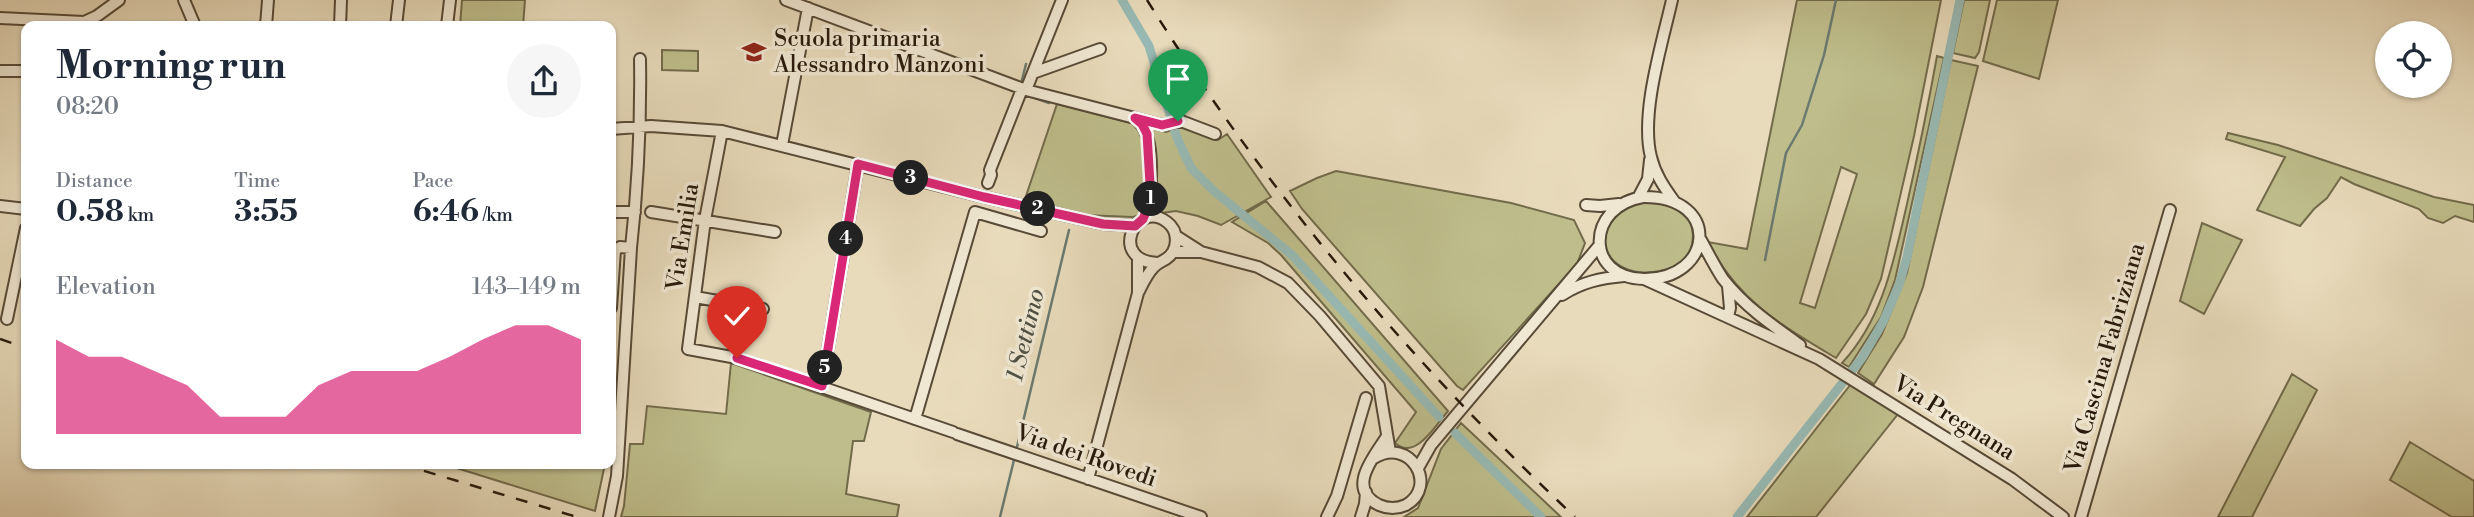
<!DOCTYPE html>
<meta charset="utf-8">
<style>
body{margin:0;font-family:"Libre Bodoni",serif;background:#f6f6f7;color:#1f2937;height:100vh;display:flex;flex-direction:column;font-size:26px;white-space:nowrap}
*{box-sizing:border-box;margin:0}
p{font-size:23px;color:#747a83}
.icon{flex:none;width:38px;height:38px;fill:none;stroke:currentColor;stroke-width:2;stroke-linecap:round;stroke-linejoin:round}
.map{position:relative;flex:1;overflow:hidden}
.side{position:absolute;left:21px;top:21px;width:595px;height:448px;display:flex;flex-direction:column;background:#fff;border-radius:14px;box-shadow:0 2px 5px #0004}
.side>*{flex:none}
.fabs{position:absolute;left:2375px;top:21px;display:grid;gap:14px}
.fabs a{display:grid;place-items:center;width:77px;height:77px;border-radius:50%;background:#fff;box-shadow:0 2px 5px #0004;font-size:35px}
.pin{position:absolute;display:grid;place-items:center;width:60px;height:60px;color:#fff;margin:-72px -30px;border-radius:50% 50% 50% 0;rotate:-45deg;box-shadow:0 0 7px #0007}
.pin .icon{rotate:45deg}
.km{position:absolute;width:35px;height:35px;margin:-18px;border-radius:50%;background:#222;color:#fff;font-size:19px;line-height:35px;text-align:center}
.round{display:grid;place-items:center;flex:none;width:74px;height:74px;border-radius:37px;background:#f6f6f7}
.overview{display:flex;align-items:center;justify-content:space-between;height:119px;padding:0 35px}
h1{font-size:38px;font-weight:800;line-height:52px}
.metrics{display:grid;grid-template-columns:repeat(3,1fr);gap:10px;height:119px;padding:7px 35px}
.metrics div{display:grid;align-content:center}
.metrics b{font-size:30px;font-weight:800}
.metrics small{font-size:19px;font-weight:400}
.metrics p{font-size:19px}
.chart{height:196px;padding:14px 35px}
.chart p{display:flex;justify-content:space-between}
.chart svg{width:100%;height:126px;margin-top:7px;fill:#db2777;opacity:.7}
.map>svg:first-child{display:block}
.green{fill:#bebd8b;stroke:#726b4b;stroke-width:2;fill-rule:evenodd}
.lines{fill:none;stroke-linecap:round;stroke-linejoin:round}
.stream{stroke:#6b7a70;stroke-width:2.5}
.canal{stroke:#98bab4;stroke-width:9}
.minor-casing{stroke:#574a37;stroke-width:14}
.minor{stroke:#f0e8d3;stroke-width:10}
.rail{stroke:#27190b;stroke-width:2.5;stroke-dasharray:12 12;stroke-linecap:butt}
.route-casing{stroke:#fff;stroke-width:14}
.route{stroke:#db2777;stroke-width:9}
.labels{text-anchor:middle;dominant-baseline:central;stroke-width:7;stroke-linejoin:round;paint-order:stroke}
.poi-label{font-size:23px;fill:#27190b;stroke:#f0e8d3;text-anchor:start}
.street-label{font-size:23px;fill:#27190b;stroke:#f0e8d3}
.water-label{font-size:24px;font-style:italic;fill:#4f5146;stroke:#f0e8d3}
</style>
<div class="map">
<svg width="2474" height="517" viewBox="0 0 2474 517">
<rect width="100%" height="100%" fill="#e8dbbb"/>
<filter id="stains"><feTurbulence type="fractalNoise" baseFrequency=".00286" numOctaves="4"/><feColorMatrix values="0 0 0 0 .2 0 0 0 0 .09 0 0 0 0 .02 0 0 0 .5 -.17"/></filter>
<radialGradient id="worn" r=".72"><stop offset=".6" stop-color="#630" stop-opacity="0"/><stop offset="1" stop-color="#630" stop-opacity=".3"/></radialGradient>
<!-- green -->
<path class="green" d="M462,0H525L523,26H460Z
M1797,0H1941L1914,136L1881,279L1866,314L1836,358C1781,325 1738,301 1708,242L1747,249ZM1841,167L1857,174L1815,308L1800,303Z
M1964,0H1990L1979,52L1975,58L1953,53Z
M1997,0H2058L2039,79L1983,61Z
M662,50L698,51V71L662,70Z
M1937,56L1944,58L1895,280L1881,317L1849,367L1842,363C1883,319 1894,260 1907,204C1918,155 1928,106 1937,56Z
M1951,60L1978,66L1923,287L1904,337L1874,384L1858,373L1882,334L1907,273Z
M1057,104L1166,132L1180,127L1218,140L1227,134L1271,197L1221,225L1198,216L1176,211L1132,217L1084,215L1025,199Z
M2228,133L2278,145L2434,197L2474,205V222L2455,216L2443,223L2428,218L2419,209L2354,184L2341,177L2327,198L2314,209L2300,226L2257,210L2285,157L2226,139Z
M1336,171L1511,203L1574,220L1585,243L1577,264L1463,390L1457,386L1302,209L1290,191L1317,178Z
M1266,201L1448,411C1435,426 1415,461 1395,443L1416,412L1281,255L1268,243L1232,222Z
M1646,202C1668,203 1692,209 1693,235C1693,244 1691,253 1684,260C1678,266 1669,269 1660,271C1599,283 1581,217 1646,202Z
M2202,223L2242,240L2204,314L2180,301Z
M731,363L871,412L864,441H853L846,494L899,505L897,517H621L624,506L630,444H643L647,406L726,414Z
M2292,374L2317,390L2252,517H2218Z
M1851,384L1898,414L1816,517H1747Z
M1461,423L1561,517H1404L1418,508L1441,449Z
M2410,442L2474,481V517H2452L2390,480Z
M450,464H605L595,511L450,466Z"/>
<g class="lines">
<!-- stream -->
<path class="stream" d="M1022,80L1026,64
M1029,96L1049,103
M1765,260L1786,153L1802,125L1824,55L1836,0
M1017,447L1069,230
M1000,517L1014,460"/>
<!-- canal -->
<path class="canal" d="M1122,0L1149,46L1177,138L1191,168L1215,192L1292,255L1439,417
M1455,433L1541,517
M1737,517L1862,358L1883,322L1899,285L1907,257L1960,0"/>
<!-- minor casing -->
<g class="minor-casing">
<path id="minor" d="M184,0L195,26
M786,0L1026,90L1162,125L1181,121L1215,134
M1672,0C1662,44 1640,114 1651,157C1655,174 1664,187 1674,201
M0,18L84,22L97,16L119,0
M266,26L268,0
M340,26L341,0
M396,26L399,0
M447,26L450,0
M0,71H26
M1033,73L1100,49
M1026,90L1062,0
M1135,118C1141,123 1145,128 1147,136C1153,155 1153,202 1143,219
M611,129L651,126L722,131L984,197L1103,224L1135,226
M722,131L705,220L688,349L737,358L953,432
M782,145L808,8
M988,183L991,175L990,170L1022,89
M1643,197C1723,196 1713,280 1644,279C1584,278 1586,206 1643,197Z
M1638,198L1648,179L1650,160
M1586,205L1600,206L1619,204
M0,206L26,209
M611,212H635
M651,212L775,232
M1176,236L1201,252
M1701,240C1708,253 1715,267 1723,279C1744,306 1773,326 1800,345
M1173,252H1201L1258,267L1288,283L1320,316L1379,386L1390,452
M1644,279L1819,359L2012,479L2063,517
M1139,291C1143,283 1147,274 1153,268C1157,263 1161,262 1166,259C1179,250 1179,231 1167,222C1136,198 1107,261 1158,263
M1562,295C1582,282 1601,278 1624,276
M695,297L763,309
M611,308L615,250L620,247L631,248
M1728,317L1730,308L1728,286
M7,319L26,228
M822,386L858,164
M915,419L975,212L1041,231
M957,434L1201,517
M1374,458C1410,436 1439,486 1406,505C1397,509 1388,509 1379,505C1345,488 1375,456 1387,436
M1418,468L1431,445L1598,247
M1088,479L1138,293V258
M609,517L617,476L631,248C638,185 641,122 640,59
M1327,517L1337,496L1366,398
M1361,517L1365,504L1366,492
M2081,517L2170,210"/>
</g>
<!-- minor -->
<use href="#minor" class="minor"/>
<!-- rail -->
<path class="rail" d="M1147,0C1266,191 1411,363 1575,517
M0,339L26,348
M401,464L577,517"/>
</g>
<g class="lines">
<!-- route casing -->
<g class="route-casing">
<path id="route" d="M737,358L822,386L858,164L984,197L1103,224L1135,226L1143,219L1151,200L1147,134L1142,124L1135,118L1162,125L1178,121"/>
</g>
<!-- route -->
<use href="#route" class="route"/>
</g>
<!-- icons -->
<defs>
<g id="school-bare" transform="scale(1.89)"><path d="M0-5L7-2L0 1L-7-2ZM-4 1L0 2.5L4 1V4Q0 6-4 4Z" fill="#8f2418" stroke="#f0e8d3" stroke-width="2.5" paint-order="stroke"/></g>
</defs>
<g fill-rule="evenodd">
<use href="#school-bare" x="754" y="52"/>
</g>
<g class="labels">
<!-- poi labels -->
<g class="poi-label">
<text x="774" y="39">Scuola primaria<tspan x="774" dy="26">Alessandro Manzoni</tspan></text>
</g>
<!-- street labels -->
<g class="street-label">
<text transform="translate(683 237) rotate(-81)">Via Emilia</text>
<text transform="translate(2105 358) rotate(-74)">Via Cascina Fabriziana</text>
<text transform="translate(1954 418) rotate(32)">Via Pregnana</text>
<text transform="translate(1086 456) rotate(19)">Via dei Rovedi</text>
</g>
<!-- water labels -->
<g class="water-label">
<text transform="translate(1026 335) rotate(-76)">1 Settimo</text>
</g>
</g>
<rect width="100%" height="100%" filter="url(#stains)"/>
<rect width="100%" height="100%" fill="url(#worn)"/>
</svg>
<div class="fabs">
<a><svg class="icon" aria-label="locate" viewBox="0 0 24 24"><circle cx="12" cy="12" r="6"/><path d="M12 2v4M12 18v4M2 12h4M18 12h4"/></svg></a>
</div>
<div class="pin" style="left:1178px;top:121px;background:#1e9e55"><svg class="icon" aria-label="arrive" viewBox="0 0 24 24"><path d="M6 21V4h12l-3 4 3 4H6"/></svg></div>
<div class="pin" style="left:737px;top:358px;background:#d93025"><svg class="icon" aria-label="check" viewBox="0 0 24 24"><path d="M5 12l5 5 9-10"/></svg></div>
<b class="km" style="left:1151px;top:199px">1</b>
<b class="km" style="left:1038px;top:209px">2</b>
<b class="km" style="left:911px;top:178px">3</b>
<b class="km" style="left:846px;top:239px">4</b>
<b class="km" style="left:825px;top:368px">5</b>
<section class="side">
<div class="overview"><div><h1>Morning run</h1><p>08:20</p></div><a class="round"><svg class="icon" aria-label="share" viewBox="0 0 24 24"><path d="M12 15V3M7 8l5-5 5 5M5 13v7h14v-7"/></svg></a></div>
<div class="metrics">
<div><p>Distance</p><b>0.58<small> km</small></b></div>
<div><p>Time</p><b>3:55</b></div>
<div><p>Pace</p><b>6:46<small> /km</small></b></div>
</div>
<div class="chart"><p><span>Elevation</span>143–149 m</p>
<svg viewBox="0 0 160 44" preserveAspectRatio="none"><path d="M0 44V11L10 17L20 17L30 22L40 27L50 38L60 38L70 38L80 27L90 22L100 22L110 22L120 17L130 11L140 6L150 6L160 11V44z"/></svg>
</div>
</section>
</div>
